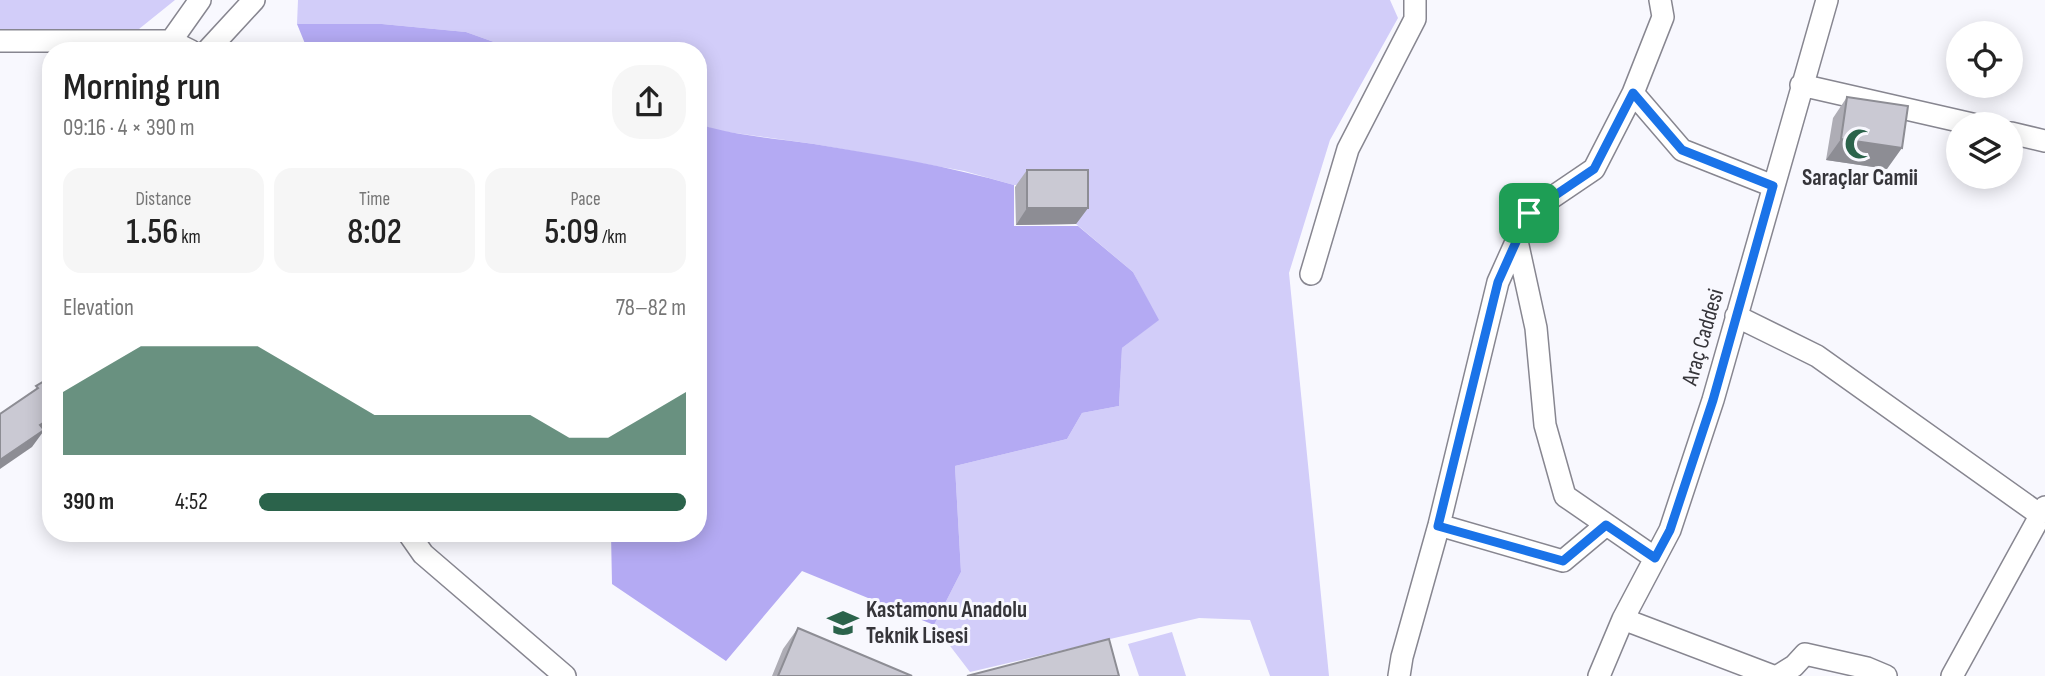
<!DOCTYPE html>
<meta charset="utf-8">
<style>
body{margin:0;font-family:"Sofia Sans Condensed",sans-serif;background:#f6f6f6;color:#222;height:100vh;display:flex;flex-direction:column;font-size:26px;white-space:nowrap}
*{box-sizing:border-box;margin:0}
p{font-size:23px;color:#767676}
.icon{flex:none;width:38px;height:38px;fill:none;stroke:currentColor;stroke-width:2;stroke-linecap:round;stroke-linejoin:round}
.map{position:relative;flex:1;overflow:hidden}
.side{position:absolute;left:42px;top:42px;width:665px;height:500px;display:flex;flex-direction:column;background:#fff;border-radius:28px;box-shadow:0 4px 18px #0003}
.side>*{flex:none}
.tools{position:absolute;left:1946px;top:21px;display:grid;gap:14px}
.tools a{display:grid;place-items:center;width:77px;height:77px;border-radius:50%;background:#fff;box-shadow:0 4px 18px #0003;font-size:35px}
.pin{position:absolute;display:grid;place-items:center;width:60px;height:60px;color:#fff;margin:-30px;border-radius:14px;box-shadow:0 4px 10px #0006}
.round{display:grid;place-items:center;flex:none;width:74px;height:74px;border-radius:28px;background:#f6f6f6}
.overview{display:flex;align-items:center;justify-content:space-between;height:119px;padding:0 21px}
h1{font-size:38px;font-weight:600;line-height:52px}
.figures{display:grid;grid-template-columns:repeat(3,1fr);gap:10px;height:119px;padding:7px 21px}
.figures div{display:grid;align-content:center;border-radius:18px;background:#f6f6f6;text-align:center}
.figures b{font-size:35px;font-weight:600}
.figures small{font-size:19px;font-weight:400}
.figures p{font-size:19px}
.chart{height:196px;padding:14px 21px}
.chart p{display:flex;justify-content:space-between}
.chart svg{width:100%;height:126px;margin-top:7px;fill:#2b634b;opacity:.7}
ul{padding:0 21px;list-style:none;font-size:23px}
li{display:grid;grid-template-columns:112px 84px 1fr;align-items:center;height:52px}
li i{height:18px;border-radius:9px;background:#2b634b}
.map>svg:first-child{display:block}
.green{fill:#d2cdf9}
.forest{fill:#b4aaf3}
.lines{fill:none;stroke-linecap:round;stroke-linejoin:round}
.minor-casing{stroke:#878690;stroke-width:24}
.minor{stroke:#fff;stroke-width:21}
.wall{fill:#aeadb5}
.shaded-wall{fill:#8d8d94}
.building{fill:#cac9d3;stroke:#8d8d94;stroke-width:2}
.route-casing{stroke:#fff;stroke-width:14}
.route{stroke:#1a73e8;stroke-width:9}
.labels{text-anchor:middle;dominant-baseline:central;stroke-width:6;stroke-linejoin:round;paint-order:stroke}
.poi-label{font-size:23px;font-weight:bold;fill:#36353a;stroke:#f8f8fe}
.street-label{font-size:23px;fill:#36353a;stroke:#f8f8fe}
</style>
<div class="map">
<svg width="2045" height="676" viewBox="0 0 2045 676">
<rect width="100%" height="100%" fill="#f8f8fe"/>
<!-- green -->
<path class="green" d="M0,0H175L139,29L0,31Z
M298,0H1390L1398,18L1330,140L1289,273L1329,676H1270L1250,620L1199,618L970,672L934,625L961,572L955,466L1067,439L1082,413L1119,406L1122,348L1158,320L1133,272L1076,224V186L1014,185L964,171L814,144L720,131L698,124V51H519L466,32L382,24H297Z
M1172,632L1186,676H1139L1128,644Z"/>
<!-- forest -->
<path class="forest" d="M297,24H382L466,32L519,51H308Z
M698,124C736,136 775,138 814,144C881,155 949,166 1014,185V226H1078L1133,272L1159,320L1122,348L1119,406L1082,413L1067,439L955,466L961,572L934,625L802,571L726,661L612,584L611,534H698Z"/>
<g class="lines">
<!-- minor casing -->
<g class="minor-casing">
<path id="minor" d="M0,41H171L191,51
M171,41L200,0
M207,51L254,0
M1801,85L1972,124
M1633,93L1682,150L1773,186
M2011,133L2045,141
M1517,241L1536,328L1545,425L1565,496L1655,558
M1311,274L1348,149L1415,19V0
M1736,316L1817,356L2039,514
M1439,525L1563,561L1606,525
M409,534L423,554L565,676
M1623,619L1773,676
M1399,676L1402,657L1439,525L1498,282L1529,213L1594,169L1633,93L1663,17L1660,0
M1599,676L1623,619L1670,530L1713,400L1827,0
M1778,676L1794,666L1805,654L1867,668L1886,676
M1952,676L2045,507"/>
</g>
<!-- minor -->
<use href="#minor" class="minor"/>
</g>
<!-- wall -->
<path class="wall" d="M1847,97L1887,169L1826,160L1833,118Z
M1027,170L1088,208L1076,224L1016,225L1015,187Z
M798,628L912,676H772L783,649Z"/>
<!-- shaded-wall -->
<path class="shaded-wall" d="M1841,139L1902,148L1887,169L1826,160Z
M1027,208H1088L1076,224L1016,225Z
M51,418V427L43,432L32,447L0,469V460L40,425Z"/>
<!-- building -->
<path class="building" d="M1847,97L1908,106L1902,148L1841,139Z
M1027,170H1088V208H1027Z
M51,377V418L40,425L44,430L0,460V414L38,388L36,386Z
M798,628L912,676H778Z
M1109,639L1119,676H967Z"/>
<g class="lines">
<!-- route casing -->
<g class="route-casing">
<path id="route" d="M1633,93L1682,150L1773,186L1713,400L1670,530L1655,558L1606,525L1563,561L1438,526L1498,282L1529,213L1594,169Z"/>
</g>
<!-- route -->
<use href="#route" class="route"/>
</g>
<!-- icons -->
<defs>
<g id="mosque-bare" transform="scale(2.415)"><path d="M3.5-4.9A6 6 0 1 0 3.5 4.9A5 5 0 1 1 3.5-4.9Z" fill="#2b634b" stroke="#f8f8fe" stroke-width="2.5" paint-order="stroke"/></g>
<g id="school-bare" transform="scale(2.415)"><path d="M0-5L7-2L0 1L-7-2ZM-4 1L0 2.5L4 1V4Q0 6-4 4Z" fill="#2b634b" stroke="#f8f8fe" stroke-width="2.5" paint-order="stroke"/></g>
</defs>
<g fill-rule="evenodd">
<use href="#mosque-bare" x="1860" y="144"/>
<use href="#school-bare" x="843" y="623"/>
</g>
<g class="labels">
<!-- poi labels -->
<g class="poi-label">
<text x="1860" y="178">Saraçlar Camii</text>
<text x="866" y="610" text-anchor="start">Kastamonu Anadolu<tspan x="866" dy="26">Teknik Lisesi</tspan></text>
</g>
<!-- street labels -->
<g class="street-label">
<text transform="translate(1703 337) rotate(-74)">Araç Caddesi</text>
</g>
</g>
</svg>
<div class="tools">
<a><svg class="icon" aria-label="locate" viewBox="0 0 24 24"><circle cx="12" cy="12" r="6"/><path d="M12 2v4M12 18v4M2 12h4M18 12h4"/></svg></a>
<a><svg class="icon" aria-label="layers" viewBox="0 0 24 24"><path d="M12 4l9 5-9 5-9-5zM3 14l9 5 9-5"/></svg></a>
</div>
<div class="pin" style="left:1529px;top:213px;background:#1e9e55"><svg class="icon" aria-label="arrive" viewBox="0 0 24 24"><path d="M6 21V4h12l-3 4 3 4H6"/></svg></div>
<section class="side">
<div class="overview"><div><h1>Morning run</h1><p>09:16 · 4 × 390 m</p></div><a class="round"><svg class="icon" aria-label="share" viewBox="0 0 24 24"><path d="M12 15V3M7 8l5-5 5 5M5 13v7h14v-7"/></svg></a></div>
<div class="figures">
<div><p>Distance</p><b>1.56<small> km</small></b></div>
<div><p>Time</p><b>8:02</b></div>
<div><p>Pace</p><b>5:09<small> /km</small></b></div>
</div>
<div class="chart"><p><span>Elevation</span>78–82 m</p>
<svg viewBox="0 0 160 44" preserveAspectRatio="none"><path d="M0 44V22L10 14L20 6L30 6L40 6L50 6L60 14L70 22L80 30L90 30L100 30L110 30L120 30L130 38L140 38L150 30L160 22V44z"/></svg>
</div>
<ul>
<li><b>390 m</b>4:52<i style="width:100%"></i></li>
</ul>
</section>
</div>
